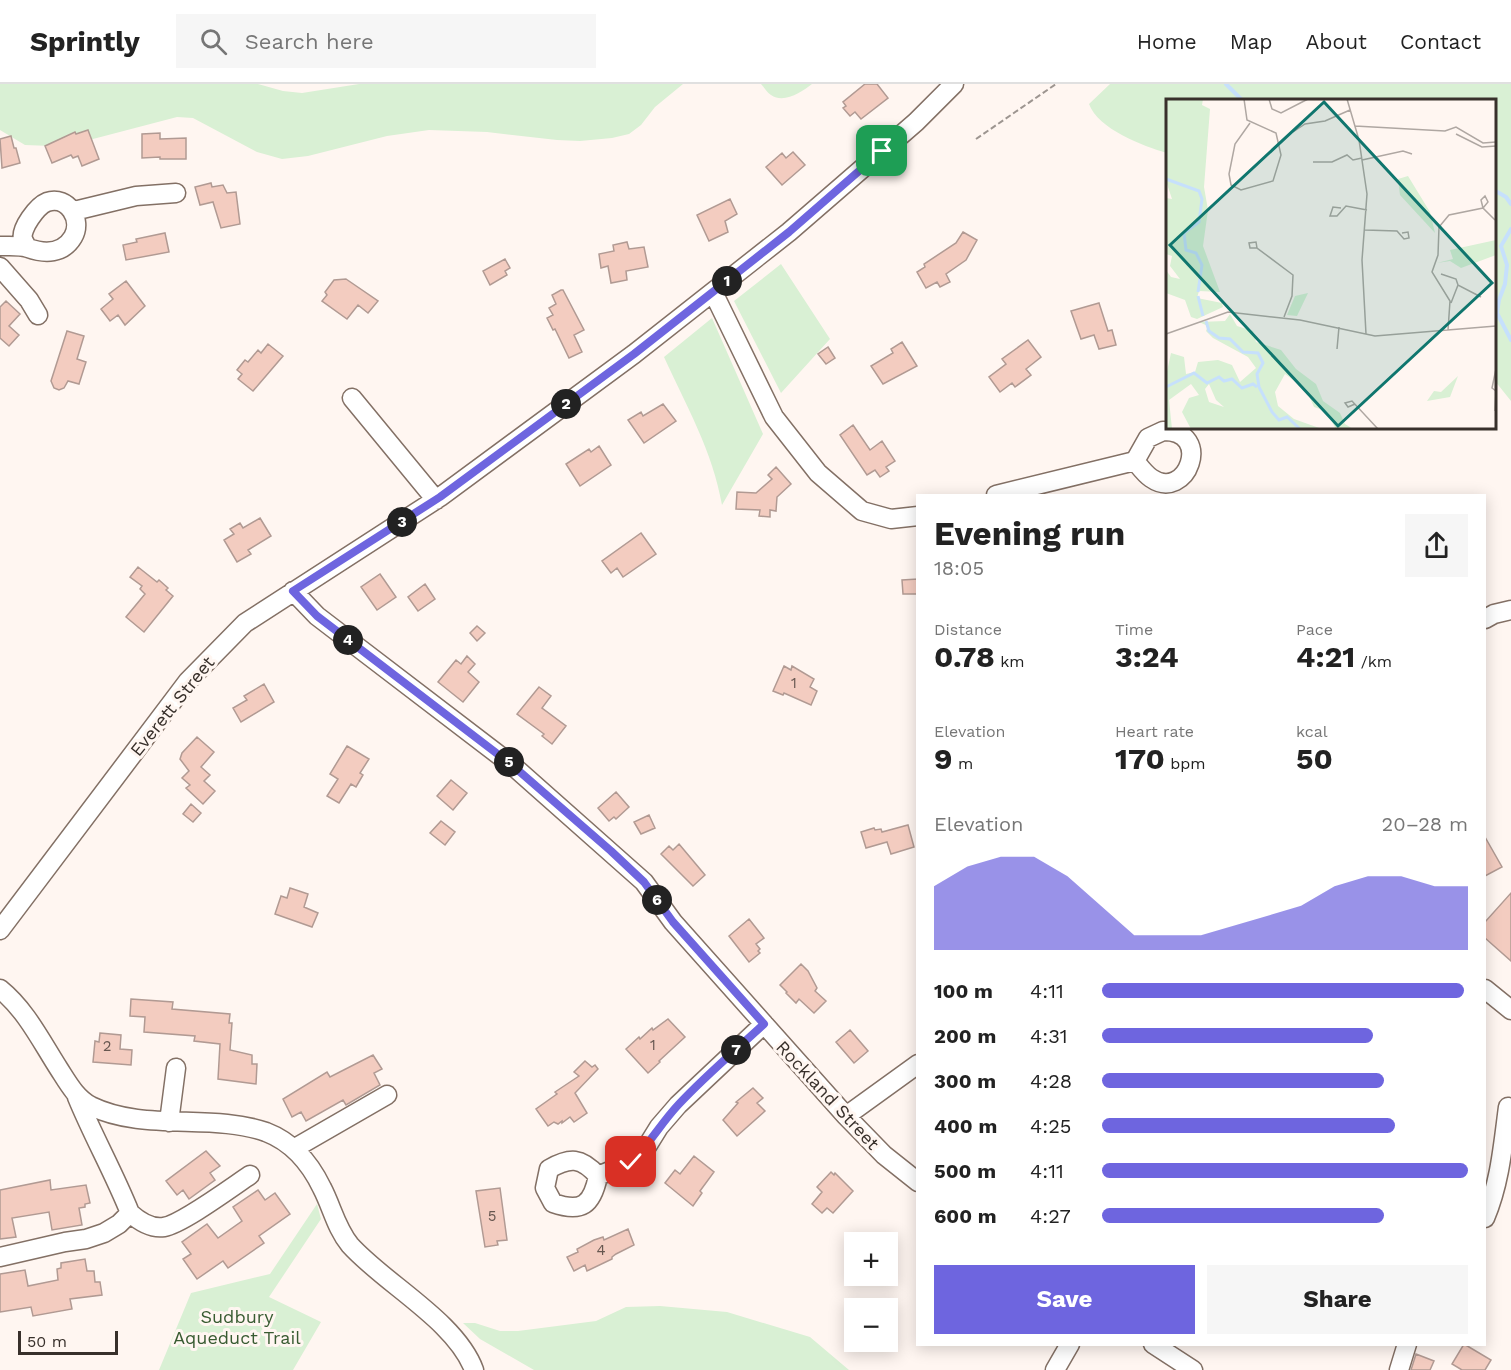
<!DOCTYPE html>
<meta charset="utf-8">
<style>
body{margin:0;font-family:"Work Sans",sans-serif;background:#f6f6f6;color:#222;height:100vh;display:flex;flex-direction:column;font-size:22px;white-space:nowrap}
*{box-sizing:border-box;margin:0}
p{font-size:20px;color:#767676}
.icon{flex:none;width:33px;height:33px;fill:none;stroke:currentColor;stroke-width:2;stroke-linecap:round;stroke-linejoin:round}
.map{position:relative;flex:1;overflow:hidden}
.side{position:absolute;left:916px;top:410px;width:570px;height:852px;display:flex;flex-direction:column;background:#fff;border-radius:0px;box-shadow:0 3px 15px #0003}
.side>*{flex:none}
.buttons{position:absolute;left:844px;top:1148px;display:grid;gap:12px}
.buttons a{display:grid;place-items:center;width:54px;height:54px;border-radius:0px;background:#fff;box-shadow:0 3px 15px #0003;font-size:30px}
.scale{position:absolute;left:18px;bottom:15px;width:100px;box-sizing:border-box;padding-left:6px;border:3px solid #38302b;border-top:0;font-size:16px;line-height:21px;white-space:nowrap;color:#38302b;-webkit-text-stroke:4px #fff6f1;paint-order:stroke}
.pin{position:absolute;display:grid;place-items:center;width:51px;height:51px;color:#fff;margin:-26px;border-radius:12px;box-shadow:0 3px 9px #0006}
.km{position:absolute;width:30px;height:30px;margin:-15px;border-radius:50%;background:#222;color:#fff;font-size:16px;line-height:30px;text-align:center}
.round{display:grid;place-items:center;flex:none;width:63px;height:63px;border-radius:0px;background:#f6f6f6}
.head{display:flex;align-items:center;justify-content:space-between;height:102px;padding:0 18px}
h1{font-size:33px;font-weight:700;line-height:45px}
.figures{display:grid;grid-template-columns:repeat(3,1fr);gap:9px;height:102px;padding:6px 18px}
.figures div{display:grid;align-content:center}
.figures b{font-size:30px;font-weight:700}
.figures small{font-size:16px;font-weight:400}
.figures p{font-size:16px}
.chart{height:168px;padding:12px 18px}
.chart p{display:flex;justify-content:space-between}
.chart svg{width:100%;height:108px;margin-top:6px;fill:#6e65df;opacity:.7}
.action{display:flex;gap:12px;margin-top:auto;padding:12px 18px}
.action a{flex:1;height:69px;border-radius:0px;background:#6e65df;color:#fff;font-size:24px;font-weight:700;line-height:69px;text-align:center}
.action a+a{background:#f6f6f6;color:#222}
ul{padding:0 18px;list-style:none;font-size:20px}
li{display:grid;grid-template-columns:96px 72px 1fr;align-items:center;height:45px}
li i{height:15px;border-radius:8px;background:#6e65df}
header{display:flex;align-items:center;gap:36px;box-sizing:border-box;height:84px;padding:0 30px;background:#fff;border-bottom:2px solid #e0e0e0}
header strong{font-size:28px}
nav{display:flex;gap:33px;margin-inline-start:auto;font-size:21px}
.search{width:420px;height:54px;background:#f6f6f6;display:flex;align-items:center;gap:15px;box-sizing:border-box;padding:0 21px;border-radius:0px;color:#767676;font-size:22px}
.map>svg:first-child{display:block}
.green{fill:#d9f0d4}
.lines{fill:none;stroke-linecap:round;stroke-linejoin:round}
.stream{stroke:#c6e0fc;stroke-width:4}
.building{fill:#f3ccc0;stroke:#b19a93;stroke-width:1.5}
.minor-casing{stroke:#837065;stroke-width:21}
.path{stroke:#9d9590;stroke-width:2;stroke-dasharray:6 3;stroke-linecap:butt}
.minor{stroke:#fff;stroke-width:18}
.route-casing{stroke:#fff;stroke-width:12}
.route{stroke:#6e65df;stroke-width:8}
.labels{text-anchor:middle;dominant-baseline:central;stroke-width:6;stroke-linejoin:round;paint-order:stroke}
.number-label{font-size:15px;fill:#675750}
.street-label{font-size:18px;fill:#38302b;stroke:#fff6f1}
.park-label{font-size:18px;fill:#385b31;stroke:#fff6f1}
.inset-river{fill:none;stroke:#c6e0fc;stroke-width:3}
.inset-road{fill:none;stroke:#afa7a2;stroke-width:1.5}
.view{fill:#0f766e;fill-opacity:0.15;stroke:#0f766e;stroke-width:3}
.inset-edge{fill:none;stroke:#38302b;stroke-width:3}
</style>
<header>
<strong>Sprintly</strong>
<div class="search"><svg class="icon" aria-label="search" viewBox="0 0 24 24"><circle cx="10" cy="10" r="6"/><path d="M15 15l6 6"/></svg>Search here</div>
<nav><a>Home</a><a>Map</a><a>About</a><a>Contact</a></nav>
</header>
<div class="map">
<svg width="1511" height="1286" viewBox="0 0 1511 1286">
<rect width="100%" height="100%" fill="#fff6f1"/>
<!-- green -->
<path class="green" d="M0,0H258L283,7L302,9L359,0H683L655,23L641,41L629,50L612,54L580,57L557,56L487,48L429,46L387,52L308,72L282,75L257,68L193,34L177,33L93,55L51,62L25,61L0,46Z
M761,0H812C802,8 784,20 771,11C767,9 764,3 761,0Z
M1110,0H1511V317L1495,297L1494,16H1168L1167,69C1143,62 1098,45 1089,20Z
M781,180L830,255L781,309L734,217Z
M712,234L763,350L722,421C713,368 686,321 664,273Z
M317,1120L321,1135L269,1213L321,1238L293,1286H159L191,1209L270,1190Z
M660,1222L727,1228L810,1253L849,1286H534L480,1255L463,1239H475L500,1247H518L596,1237L626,1223Z"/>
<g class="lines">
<!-- stream -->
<path class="stream" d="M1226,0L1242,16
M1494,106L1506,113L1511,120
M1511,145L1501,162L1507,181L1505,200L1499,216L1497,229L1511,256"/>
</g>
<!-- building -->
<path class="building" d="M865,0H877L888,14L861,35L855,28L850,32L843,24L846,22L843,18Z
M88,46L99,75L82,82L78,72L73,74L71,71L52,79L45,62L75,48L76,50Z
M160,49V55L186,54V75H160V73L142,74V50Z
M11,52L14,64H16L20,79L2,84L0,55Z
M793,68L805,81L782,101L766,83L782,69L786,74Z
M211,99L212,103L223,101L227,109L236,108L240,140L221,144L213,118L200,121L195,103Z
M730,115L737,130L725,137L728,148L709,157L697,131Z
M963,148L977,156L966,176L946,190L950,198L940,203L937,198L926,204L917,188L925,183L924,180L956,159Z
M165,149L169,168L126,176L123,161L137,158L136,155Z
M627,158L629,165L644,163L648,183L626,187L627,196L611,199L608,182L601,184L599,170L614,167L613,161Z
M505,175L510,184L505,187L507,191L490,201L483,187Z
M346,195L378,217L368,229L358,221L347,235L322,217L327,211L325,208L334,196Z
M126,197L145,222L125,241L118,231L110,237L101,225L113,215L109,210Z
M561,206H563L584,246L574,251L582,268L569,274L555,245L553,246L547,234L553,231L549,224L556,220L552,211Z
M6,217L20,230L9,242L19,251L9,262L0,254V223Z
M1099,219L1108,247L1112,246L1116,261L1099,265L1094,251L1081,255L1071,227Z
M67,247L84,252L77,275L86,278L79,300L68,297L64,304L59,306L54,304L51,297Z
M1028,256L1041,273L1026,285L1031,291L1015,303L1012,299L1000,308L989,293L1006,280L1002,275Z
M902,258L917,282L883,300L871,282L893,269L891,265Z
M268,260L283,272L253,307L238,295L242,290L237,286L245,276L248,278L258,266L261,269Z
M828,263L835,274L826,280L818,270Z
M663,320L676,337L644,359L628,336L641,328L643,332Z
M853,341L870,366L882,357L895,377L886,383L889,387L880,393L875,386L867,391L840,351Z
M599,362L611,381L580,402L566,380L589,365L591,368Z
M776,383L791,400L777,413L776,427L770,426V433L759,432L760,426L736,425L737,408L756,409L772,395L768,391Z
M260,434L271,452L248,466L251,470L237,478L224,456L234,450L230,445L240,439L243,444Z
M641,449L656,470L623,493L617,484L611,489L602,477Z
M138,483L157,498L159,496L168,504L166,506L173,512L144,548L126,533L145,510L140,505L142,502L130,493Z
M380,490L396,513L377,526L361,503Z
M918,495V510H903L902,496Z
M425,500L435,515L418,527L408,513Z
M477,542L485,549L477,557L470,549Z
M467,572L475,580L468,588L479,598L463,618L438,598L456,576L461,580Z
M784,582L791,586L792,582L814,595L810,603L817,607L811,621L784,609L783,611L773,607Z
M264,600L274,618L241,638L233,624L247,616L244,612Z
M539,603L551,612L542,624L566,642L552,660L542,652L544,650L517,630Z
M197,653L214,668L201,683L210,691L204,697L215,707L203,720L186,704L190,701L182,694L189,687L180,675L182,669Z
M347,662L369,675L360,689L363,691L356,703L351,700L339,719L327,712L338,695L330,690Z
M451,696L467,709L453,726L437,712Z
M616,708L629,723L616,735L614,733L609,737L598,724Z
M191,720L201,729L193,738L183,730Z
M649,731L655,744L641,750L634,738Z
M441,737L455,748L445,761L430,749Z
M908,741L914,763L891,770L887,758L866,764L861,748L874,744L875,746L881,745L882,748Z
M1485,753L1502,783L1485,792Z
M679,760L705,791L693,802L661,770L669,762L673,766Z
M290,804L308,810L304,823L318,829L312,843L275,830L281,812L287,814Z
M1511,809V877L1485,854V838Z
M749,835L764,854L756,860L760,865L758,867L760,869L749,878L729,852Z
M801,880L808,887L817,904L815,907L826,917L814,929L799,915L796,919L786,909L787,908L780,901Z
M131,915L173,918L172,925L230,930L229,939H232L230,966L252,971V980H257L256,1000L218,995L220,960L194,957L195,952L144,948L145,933L130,932Z
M668,935L685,953L659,977L660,978L648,989L626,965L639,953L640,955L652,944L653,946Z
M850,946L868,967L854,979L836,958Z
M100,949L121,951L120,965L132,966L131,981L93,978L95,957L99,958Z
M373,971L382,985L374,989L380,1001L346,1021L343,1016L306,1037L301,1028L292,1033L283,1015L327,988L330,993Z
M585,977L592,983L595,981L598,985L575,1009L587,1029L574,1038L570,1033L562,1039V1037L558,1040L554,1038L548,1042L536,1025L557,1010L555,1008L579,992L574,988Z
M753,1004L763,1014L757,1019L765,1027L737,1052L723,1036L738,1019L736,1018Z
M206,1067L220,1082L210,1089L215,1096L189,1115L183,1106L177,1111L166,1097Z
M694,1072L714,1088L700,1107L702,1109L693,1122L665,1099L675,1086L680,1090Z
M831,1088L834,1091L835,1089L853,1107L833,1129L827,1124L822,1129L812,1120L822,1108L817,1103Z
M50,1096L51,1106L86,1101L90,1119L85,1120V1123L79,1124L82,1141L52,1146L49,1128L12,1134L16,1153L0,1155V1106Z
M500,1104L507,1156L497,1157L498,1161L485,1163L476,1107Z
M258,1106L265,1116L275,1109L290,1130L259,1152L264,1159L228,1184L223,1177L197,1195L183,1175L191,1170L182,1158L207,1140L218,1154L242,1137L233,1123Z
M628,1145L634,1161L616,1170L612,1173V1175L587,1187L585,1181L574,1187L567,1173L578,1168L577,1165L594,1156L603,1153L604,1156Z
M85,1175L87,1187H94L95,1198H100L102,1211L70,1215L72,1225L33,1232L31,1223L0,1228V1190L25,1186L28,1202L58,1196L57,1185L61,1184V1179Z
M1464,1260L1491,1276L1485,1286H1462L1452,1280Z
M1416,1270L1434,1277L1430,1286H1411Z"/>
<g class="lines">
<!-- minor casing -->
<g class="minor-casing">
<path id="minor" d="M74,127L136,112L176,109
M0,162C9,162 20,161 28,164C45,170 63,170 73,153C83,136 68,111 47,118C37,122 20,145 23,155C24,158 26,161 27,163
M0,183L29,216L38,231
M713,208L774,333L818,389L862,427L891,435L918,432
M352,314L436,416
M1163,347C1214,346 1187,419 1151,394C1145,390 1140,383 1135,377L1148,354Z
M996,411L1135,377
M293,507L317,532L512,681L644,798L673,838L846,1032L884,1071L918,1098
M1485,535L1494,530L1511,526
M0,846L188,597L245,539L440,413L634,270L789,148L916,38L954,0
M0,905C26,926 41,957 59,985C68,999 76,1014 91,1022C144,1048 212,1029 266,1048C292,1058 310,1079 322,1104C332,1123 336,1144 350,1161C385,1200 456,1237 474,1286
M1485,905L1511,926
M846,1032L918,980
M169,1038L176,984
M295,1064L387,1011
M598,1092C592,1121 582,1129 553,1119L545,1104L549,1085C570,1073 581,1073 598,1092L631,1078L646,1064L659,1043L678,1021L764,940
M130,1129C139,1137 151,1145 164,1143C182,1140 232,1103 250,1091
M1485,1134C1500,1099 1503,1061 1508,1023
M0,1173L65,1158L86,1155L104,1149L119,1140L130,1129C114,1089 93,1052 77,1013
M1153,1260L1193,1286
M1055,1286L1070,1260
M1399,1286L1407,1260"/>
</g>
<!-- path -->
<path class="path" d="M976,55L1056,0"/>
<!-- minor -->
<use href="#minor" class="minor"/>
</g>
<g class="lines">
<!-- route casing -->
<g class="route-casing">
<path id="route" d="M631,1078C649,1061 661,1039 679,1020C705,992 736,966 764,940L673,838L644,798L611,767L512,681L317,532L293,507L440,413L634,270L789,148L882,67"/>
</g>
<!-- route -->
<use href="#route" class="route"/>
</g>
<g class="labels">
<!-- number labels -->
<g class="number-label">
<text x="794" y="599">1</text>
<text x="653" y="961">1</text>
<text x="107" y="962">2</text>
<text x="492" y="1132">5</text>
<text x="601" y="1166">4</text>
</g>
<!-- street labels -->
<g class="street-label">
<text transform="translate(172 622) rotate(-51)">Everett Street</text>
<text transform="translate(828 1011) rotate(47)">Rockland Street</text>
</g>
<!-- park labels -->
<g class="park-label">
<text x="237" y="1232">Sudbury<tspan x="237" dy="21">Aqueduct Trail</tspan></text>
</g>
</g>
<!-- overview -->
<g transform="translate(1166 15)">
<rect width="330" height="330" fill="#fff6f1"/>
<path d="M0,0H37L36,6L44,10L38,88L42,111L37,147L54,193L33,192L31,199L56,204L57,208L31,220L25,218L19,201L0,194V171L5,178L14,180L4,167L6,157L0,155V99L6,100L0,82ZM242,77L264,113L269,134L234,96L232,80ZM330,141V156L295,169L284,162L271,164L287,160L284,151ZM142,194L131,217L121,216L129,197ZM64,215L71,227L87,232L90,243L115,251L130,270L150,285L157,302L174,314L179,325L187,330H170L160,312L148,308L140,290L119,275L109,293L112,307L128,320L156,330H25L16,313L23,299L33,296L25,285L3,301L6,330H0V277L5,254L18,258L20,275L29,273L32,263L52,261L66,266L74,283L90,269L82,258L47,239L40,232L42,227L33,223L59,222ZM43,285L50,301L58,308L43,303L39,290ZM292,277L284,298L261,302L268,292L275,293Z" fill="#d9f0d4" fill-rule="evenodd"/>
<path class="inset-river" d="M0,80L33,92L36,100L33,123L18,134L20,151L30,154L36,166L32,193M32,197L37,217M40,222L43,232L53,239L64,240L77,253L92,254L97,264L91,275L93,288L106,313L113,321L121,318L134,330M0,288L28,274L41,284L53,278L58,282L66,280L76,289L87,285L91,288"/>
<path class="inset-road" d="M78,0L81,21L110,34L115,56L107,82L75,91L65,86L63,75L69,45L84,24M103,0L106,10L115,14L142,0M181,0L193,41L201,95L196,161L200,235M189,27L279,32L290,28L317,44L330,43M127,33L139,25L159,22L184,11M290,35L316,48L330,47M196,61L237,52L246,55M147,63H166L181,56L187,61L196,59M175,109L167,108L164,117H171L180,107L201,111M199,131L231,132L238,140L243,139L242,133L236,134M91,149H84L83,144L90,143L91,149L127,176L126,197L118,218M275,175L290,180L292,186M285,204L292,186L315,198M282,231L284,202L266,173L272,156L273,128L283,116L317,109L322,103L319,97L315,101L317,109L329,121M0,235L62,213L134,221L209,237L330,227M171,250L173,228M189,305L182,308L179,304L186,302L212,330M329,312L330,292L326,289L330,270"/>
<path class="view" d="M158,3L326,184L172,327L4,146Z"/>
<rect width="330" height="330" class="inset-edge"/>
</g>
</svg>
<div class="buttons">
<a>+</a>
<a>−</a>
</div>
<div class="scale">50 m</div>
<div class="pin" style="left:882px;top:67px;background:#1e9e55"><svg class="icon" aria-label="arrive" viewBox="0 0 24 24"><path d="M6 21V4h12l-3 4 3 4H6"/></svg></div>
<div class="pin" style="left:631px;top:1078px;background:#d93025"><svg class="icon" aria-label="check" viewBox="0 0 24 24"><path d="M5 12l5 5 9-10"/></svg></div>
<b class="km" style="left:727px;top:197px">1</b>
<b class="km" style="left:566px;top:320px">2</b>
<b class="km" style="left:402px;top:438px">3</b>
<b class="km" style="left:348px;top:556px">4</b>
<b class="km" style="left:509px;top:678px">5</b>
<b class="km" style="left:657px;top:816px">6</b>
<b class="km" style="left:736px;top:966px">7</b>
<section class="side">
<div class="head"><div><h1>Evening run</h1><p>18:05</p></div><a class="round"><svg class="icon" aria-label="share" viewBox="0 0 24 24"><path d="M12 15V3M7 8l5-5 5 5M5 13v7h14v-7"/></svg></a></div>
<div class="figures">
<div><p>Distance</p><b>0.78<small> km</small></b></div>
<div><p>Time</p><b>3:24</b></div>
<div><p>Pace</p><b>4:21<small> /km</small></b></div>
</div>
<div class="figures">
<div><p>Elevation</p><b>9<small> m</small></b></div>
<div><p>Heart rate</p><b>170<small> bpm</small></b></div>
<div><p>kcal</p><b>50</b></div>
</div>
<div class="chart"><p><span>Elevation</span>20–28 m</p>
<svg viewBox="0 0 160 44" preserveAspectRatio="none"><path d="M0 44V18L10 10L20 6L30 6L40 14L50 26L60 38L70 38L80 38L90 34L100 30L110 26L120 18L130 14L140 14L150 18L160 18V44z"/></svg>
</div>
<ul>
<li><b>100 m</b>4:11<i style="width:99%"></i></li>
<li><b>200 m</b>4:31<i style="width:74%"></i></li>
<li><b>300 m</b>4:28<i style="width:77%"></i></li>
<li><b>400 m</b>4:25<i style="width:80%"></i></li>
<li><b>500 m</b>4:11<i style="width:100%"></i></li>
<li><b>600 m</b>4:27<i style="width:77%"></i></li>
</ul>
<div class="action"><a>Save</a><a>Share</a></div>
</section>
</div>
